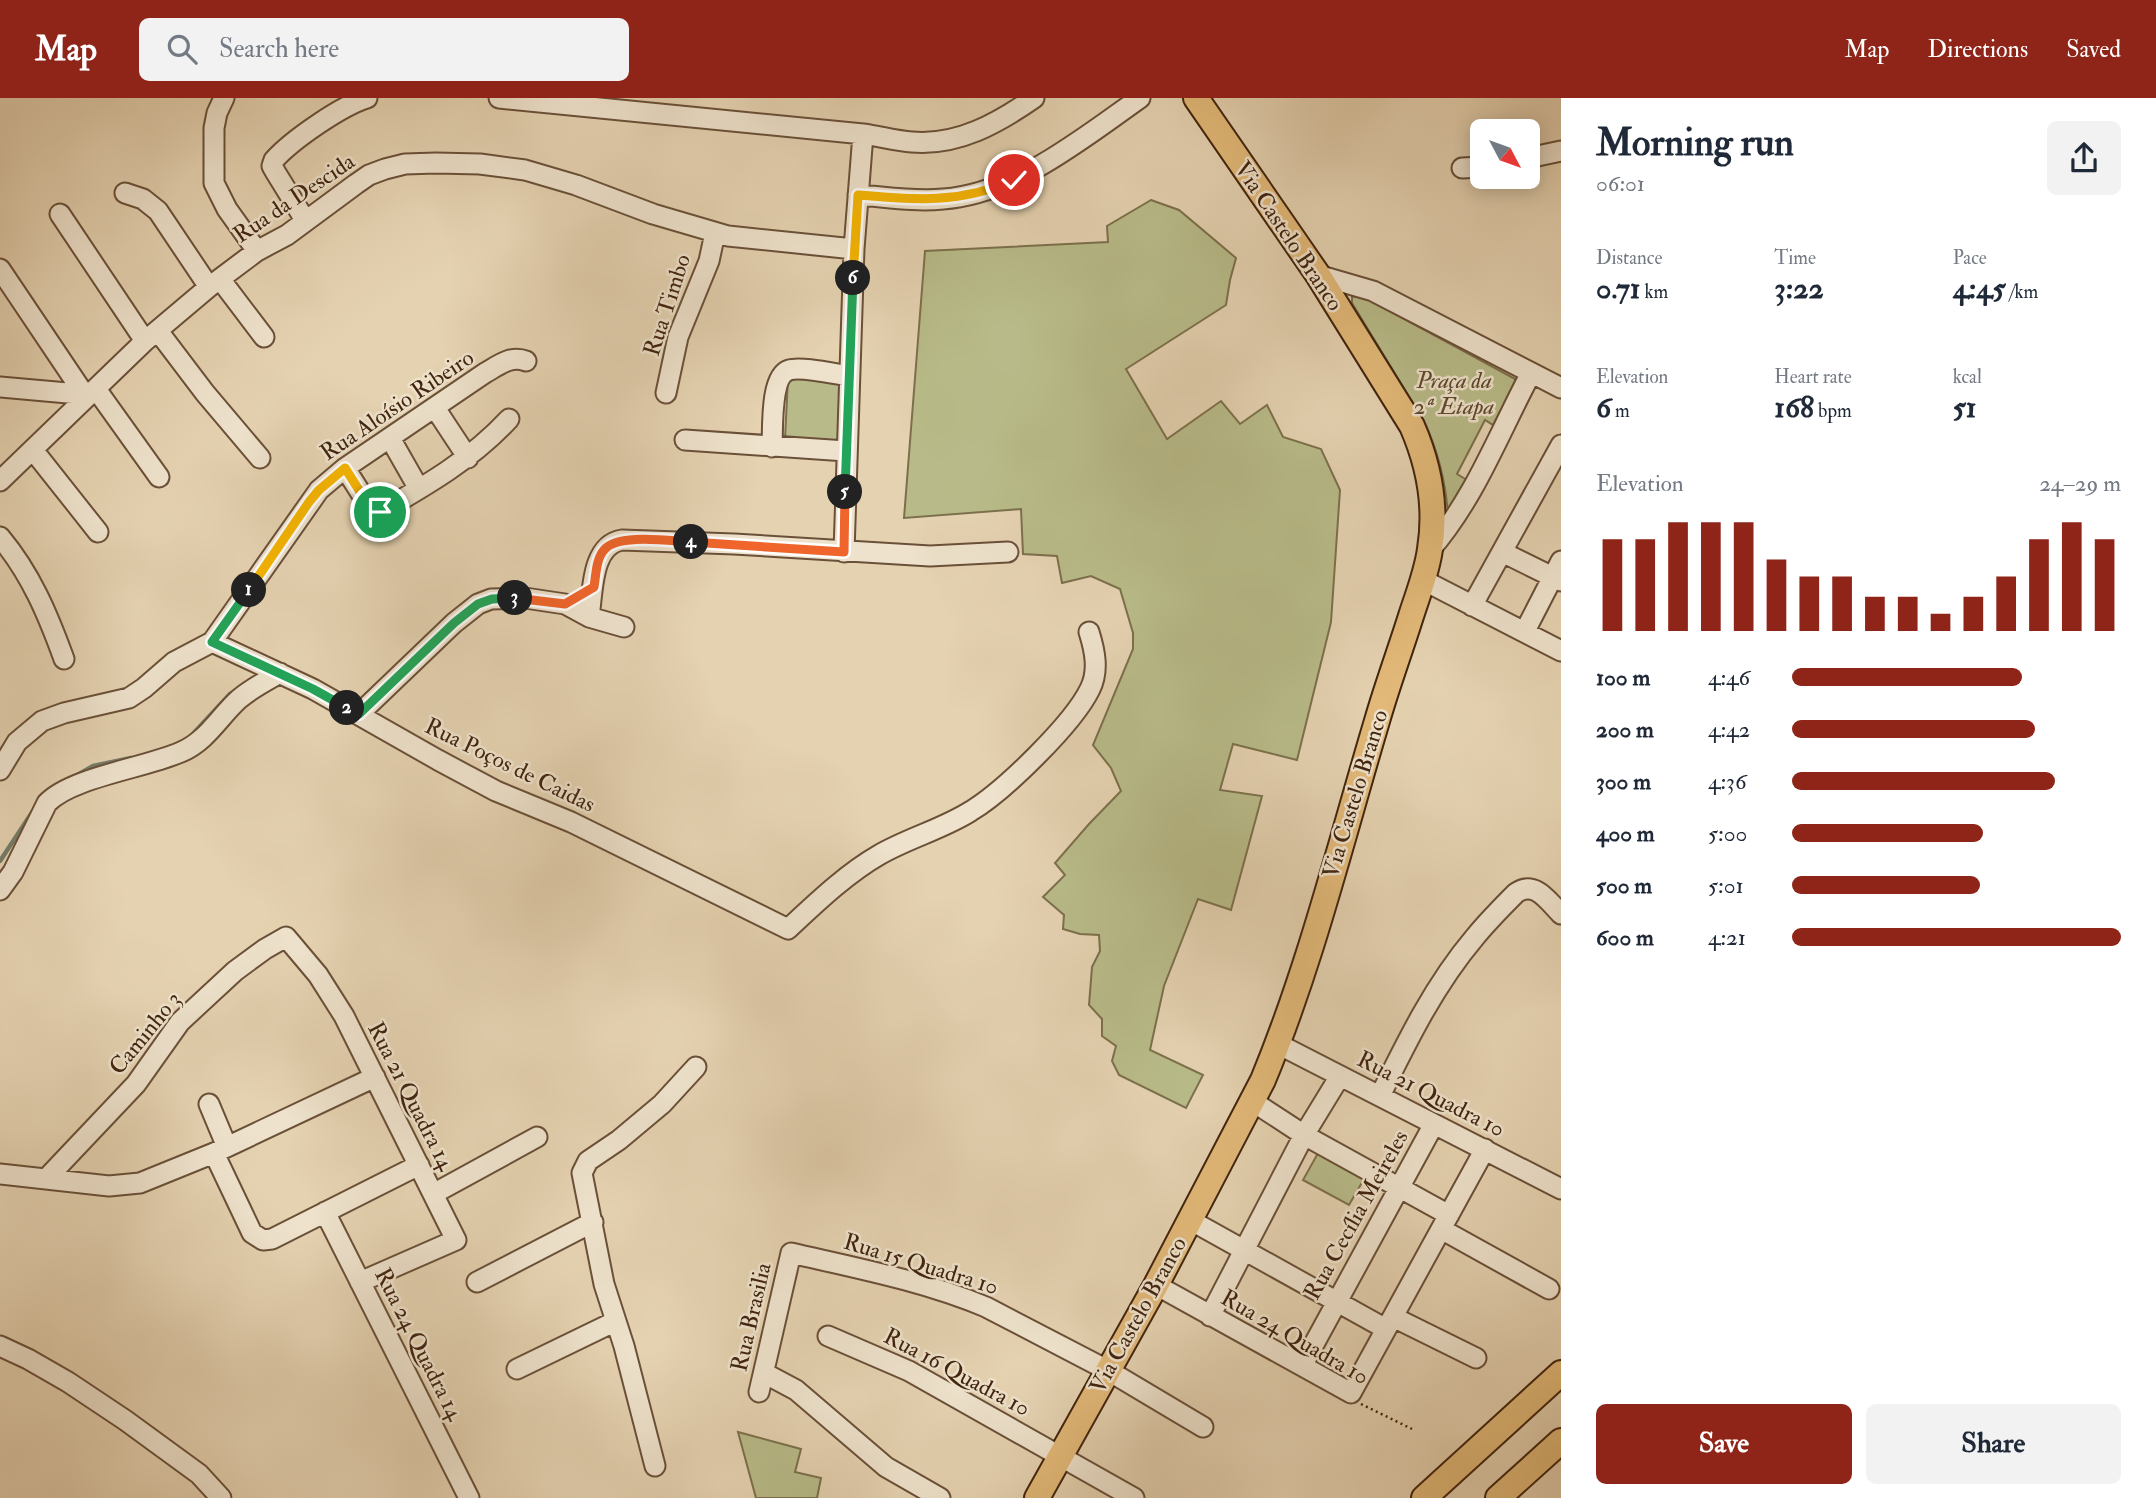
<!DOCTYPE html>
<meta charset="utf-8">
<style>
body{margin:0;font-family:"IM FELL Double Pica",serif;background:#f2f2f3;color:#1f2937;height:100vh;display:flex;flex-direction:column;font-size:26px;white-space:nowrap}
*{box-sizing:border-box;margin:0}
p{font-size:23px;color:#747a83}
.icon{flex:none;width:38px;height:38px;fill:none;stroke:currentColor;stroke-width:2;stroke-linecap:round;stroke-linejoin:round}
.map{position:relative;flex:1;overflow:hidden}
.drawer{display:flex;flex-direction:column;background:#fff;width:595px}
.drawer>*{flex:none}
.needle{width:46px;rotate:131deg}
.controls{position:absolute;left:1470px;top:21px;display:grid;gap:14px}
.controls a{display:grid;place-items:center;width:70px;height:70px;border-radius:10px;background:#fff;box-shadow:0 4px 18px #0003;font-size:35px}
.pin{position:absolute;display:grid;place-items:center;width:60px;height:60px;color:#fff;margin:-30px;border:4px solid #fff;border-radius:50%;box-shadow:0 2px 7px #0007}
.km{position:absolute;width:35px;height:35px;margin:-18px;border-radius:50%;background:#222;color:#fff;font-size:19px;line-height:35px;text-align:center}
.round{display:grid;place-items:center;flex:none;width:74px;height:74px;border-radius:10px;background:#f2f2f3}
.head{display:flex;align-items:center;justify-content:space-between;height:119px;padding:0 35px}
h1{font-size:38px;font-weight:800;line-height:52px}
.figures{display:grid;grid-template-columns:repeat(3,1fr);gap:10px;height:119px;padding:7px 35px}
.figures div{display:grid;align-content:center}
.figures b{font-size:30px;font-weight:800}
.figures small{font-size:19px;font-weight:400}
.figures p{font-size:19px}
.chart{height:196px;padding:14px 35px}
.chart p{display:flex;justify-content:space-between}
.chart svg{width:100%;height:126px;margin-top:7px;stroke:#8f2418;stroke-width:6}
.cta{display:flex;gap:14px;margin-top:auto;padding:14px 35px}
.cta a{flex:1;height:80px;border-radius:10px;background:#8f2418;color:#fff;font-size:28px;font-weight:800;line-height:80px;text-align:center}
.cta a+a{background:#f2f2f3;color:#1f2937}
ul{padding:0 35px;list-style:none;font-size:23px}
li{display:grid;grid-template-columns:112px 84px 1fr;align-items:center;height:52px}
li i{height:18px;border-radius:9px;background:#8f2418}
header{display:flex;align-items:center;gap:42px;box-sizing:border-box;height:98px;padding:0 35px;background:#8f2418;color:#fff}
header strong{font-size:33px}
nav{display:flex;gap:38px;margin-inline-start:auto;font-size:24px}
.search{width:490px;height:63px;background:#f2f2f3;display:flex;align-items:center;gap:18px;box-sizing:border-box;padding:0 24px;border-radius:10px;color:#747a83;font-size:26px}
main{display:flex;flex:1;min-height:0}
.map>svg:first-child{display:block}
.green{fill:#b8bb89;stroke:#7c704c;stroke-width:2}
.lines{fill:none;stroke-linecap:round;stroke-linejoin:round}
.stream{stroke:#747d6b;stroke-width:4.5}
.minor-casing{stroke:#6a5038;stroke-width:23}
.major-casing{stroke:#41240f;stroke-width:28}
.path{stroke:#41240f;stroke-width:2.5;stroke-dasharray:2 3.5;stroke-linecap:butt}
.minor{stroke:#eee2cc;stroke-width:19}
.major{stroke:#e2b978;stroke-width:24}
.split-1-casing{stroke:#fff;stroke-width:14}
.split-2-casing{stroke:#fff;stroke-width:14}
.split-3-casing{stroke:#fff;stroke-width:14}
.split-4-casing{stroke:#fff;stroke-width:14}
.split-5-casing{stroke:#fff;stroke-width:14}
.split-6-casing{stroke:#fff;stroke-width:14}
.split-7-casing{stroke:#fff;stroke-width:14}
.split-1{stroke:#f5b400;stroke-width:9}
.split-2{stroke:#22a559;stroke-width:9}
.split-3{stroke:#22a559;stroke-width:9}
.split-4{stroke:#f0652b;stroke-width:9}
.split-5{stroke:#f0652b;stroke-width:9}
.split-6{stroke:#22a559;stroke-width:9}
.split-7{stroke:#f5b400;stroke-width:9}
.labels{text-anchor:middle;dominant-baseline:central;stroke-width:5;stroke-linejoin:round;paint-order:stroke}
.street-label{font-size:23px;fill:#41240f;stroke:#eee2cc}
.park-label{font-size:23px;font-style:italic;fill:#5f4a2e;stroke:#eee2cc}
</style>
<header>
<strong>Map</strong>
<div class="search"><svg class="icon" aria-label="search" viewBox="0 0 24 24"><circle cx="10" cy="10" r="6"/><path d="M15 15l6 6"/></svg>Search here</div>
<nav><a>Map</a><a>Directions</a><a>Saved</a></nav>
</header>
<main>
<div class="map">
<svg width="1561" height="1400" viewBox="0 0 1561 1400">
<rect width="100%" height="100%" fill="#e5d2b1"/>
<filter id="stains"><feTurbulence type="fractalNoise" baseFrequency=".00286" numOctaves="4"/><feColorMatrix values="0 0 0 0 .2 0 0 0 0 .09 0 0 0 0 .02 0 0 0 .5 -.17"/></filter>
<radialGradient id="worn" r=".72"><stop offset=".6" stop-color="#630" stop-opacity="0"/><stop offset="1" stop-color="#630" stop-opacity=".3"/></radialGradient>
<!-- green -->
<path class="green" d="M1151,102L1179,112L1236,160L1230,182L1226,207L1126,271L1167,341L1221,303L1240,326L1267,307L1283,339L1321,351L1340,392L1331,524L1297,662L1233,646L1220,692L1262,698L1231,812L1198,801L1164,888L1150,952L1203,977L1186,1010L1119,977L1112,963L1116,948L1102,938V921L1089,907L1092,869L1100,853L1099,837L1080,836L1063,831L1064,817L1043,799L1065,777L1055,765L1089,726L1121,693L1111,670L1093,647L1133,551V535L1120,491L1091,478L1062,485L1057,458L1023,456L1021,411L904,420L925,153L1108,144L1107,128Z
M1362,198L1517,282L1493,327L1485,322L1457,376L1467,382L1448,418C1446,385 1439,356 1425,325L1352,205V199Z
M788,280L841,282L838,343L785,341Z
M1318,1055L1364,1081L1349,1107L1303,1082Z
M738,1334L801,1351L795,1374L821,1380L817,1400H756Z"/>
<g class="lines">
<!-- stream -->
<path class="stream" d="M190,639L230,596
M74,679L93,668L131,660
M0,763L33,713"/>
<!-- minor casing -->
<g class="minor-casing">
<path id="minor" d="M224,0L217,15L214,30V85L227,111L257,153
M499,0L863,36C879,38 896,43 912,44C958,48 998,25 1034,0
M1528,60L1561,53
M1462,70L1482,69
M125,95L143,101L158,113L209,189
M858,97C886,99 915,104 943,101C1015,96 1083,40 1140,0
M60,116L145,243
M305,122L276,75L272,68L274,62C292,42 341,8 367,0
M0,171L84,296
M1318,177L1373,193L1561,290
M220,181L264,239
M158,233L205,295L260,360
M0,289L90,297
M96,291L159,379
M666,295L678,239L709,163L715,135
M435,310L468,360
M390,340L419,391
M685,342L846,353
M772,349C773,331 770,278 789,272C801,268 835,276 849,278
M33,352L98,434
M345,370L369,408L380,414C427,387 472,361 509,321
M0,383L145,243L209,189L257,153L287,137L356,86L369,77L385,71L405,66L436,65L480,66L525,72L576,87L653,116L728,138L854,151
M0,439C31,476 48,517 64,561
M1430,452C1475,400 1499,335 1531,275
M844,454L854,151L863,36
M1502,454L1561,483
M1423,482L1561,553
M1472,508L1561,347
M589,519C593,494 591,447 622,442L734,446L930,458L1008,454
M1525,533L1561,463
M212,544L313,591L438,662L496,693L571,724L788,831C816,805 846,776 879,757C908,740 943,731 971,713C1004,693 1073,626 1090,591C1099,573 1095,553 1089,534
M359,616L454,525L478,506L491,501L525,500L565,506L589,519L624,529
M0,672L17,644L42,623L64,615L129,600L144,590L174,564L212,544L319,392L345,370L485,275C499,267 511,257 526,263
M0,792L13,774L47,705C72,679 145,670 181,654C207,643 219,619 239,601C252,590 266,583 280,575
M1278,946L1561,1091
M1380,998C1407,943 1435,886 1475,839C1488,823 1502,809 1516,795C1535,782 1548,803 1561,816
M1252,1003L1304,1037L1449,1117
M209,1006L227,1049
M214,1055L252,1135L263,1142L272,1141L419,1067
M0,1076L109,1088L140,1085L214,1055L375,979
M47,1080L136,986L180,924L235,873L265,851L286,839L318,877L344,918L456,1142L360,1184
M433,1096L537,1039
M325,1114L469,1400
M1190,1122L1386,1231
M1441,1131L1549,1191
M477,1184L593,1124
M1156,1187L1351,1295L1485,1051
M1210,1218L1304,1037L1340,978
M1393,1219L1476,1260
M828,1238L909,1273L1134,1400
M0,1248L28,1261L68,1284L125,1322L199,1376L221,1400
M1302,1268L1434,1026
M517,1271L616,1223
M764,1275L796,1292L886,1369L940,1400
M759,1294L791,1155C856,1170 924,1183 986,1209L1109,1273L1203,1329
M655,1368L624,1248L604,1186L582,1075L588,1063L619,1042L662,1006L696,969"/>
</g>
<!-- major casing -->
<g class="major-casing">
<path id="major" d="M1037,1400L1156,1187L1263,982C1311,866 1341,743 1377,623C1387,588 1400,553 1411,518C1418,496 1427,474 1430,451C1437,408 1429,367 1412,328L1318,177L1196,0
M1424,1400L1561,1275
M1498,1400L1561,1343"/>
</g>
<!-- path -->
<path class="path" d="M1361,1306L1412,1331"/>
<!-- minor -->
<use href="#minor" class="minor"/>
<!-- major -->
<use href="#major" class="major"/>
</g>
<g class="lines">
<!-- split-1 casing -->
<g class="split-1-casing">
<path id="split-1" d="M249,492L309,404L319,392L345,370L369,408L380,414"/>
</g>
<!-- split-2 casing -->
<g class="split-2-casing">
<path id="split-2" d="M249,492L212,544L313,591L347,610"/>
</g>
<!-- split-3 casing -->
<g class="split-3-casing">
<path id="split-3" d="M347,610L359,616L454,525L478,506L492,501L515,500"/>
</g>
<!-- split-4 casing -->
<g class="split-4-casing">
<path id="split-4" d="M515,500L565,506L594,489C596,477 596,461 604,452C617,435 670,443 691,444"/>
</g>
<!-- split-5 casing -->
<g class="split-5-casing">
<path id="split-5" d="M691,444L844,454L845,394"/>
</g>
<!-- split-6 casing -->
<g class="split-6-casing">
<path id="split-6" d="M845,394L853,180"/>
</g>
<!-- split-7 casing -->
<g class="split-7-casing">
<path id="split-7" d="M853,180L858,97C915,102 960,106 1014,82"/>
</g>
<!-- split-1 -->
<use href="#split-1" class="split-1"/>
<!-- split-2 -->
<use href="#split-2" class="split-2"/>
<!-- split-3 -->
<use href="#split-3" class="split-3"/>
<!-- split-4 -->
<use href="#split-4" class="split-4"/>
<!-- split-5 -->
<use href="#split-5" class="split-5"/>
<!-- split-6 -->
<use href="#split-6" class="split-6"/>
<!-- split-7 -->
<use href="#split-7" class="split-7"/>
</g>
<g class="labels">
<!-- street labels -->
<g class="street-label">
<text transform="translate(294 100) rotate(-34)">Rua da Descida</text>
<text transform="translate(1289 138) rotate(56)">Via Castelo Branco</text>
<text transform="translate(667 207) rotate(-72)">Rua Timbo</text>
<text transform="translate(397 307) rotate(-34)">Rua Aloísio Ribeiro</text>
<text transform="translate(510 667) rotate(26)">Rua Poços de Caidas</text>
<text transform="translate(1355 696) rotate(-73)">Via Castelo Branco</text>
<text transform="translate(145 935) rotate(-51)">Caminho 3</text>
<text transform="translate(1431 996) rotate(27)">Rua 21 Quadra 10</text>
<text transform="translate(411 998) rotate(63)">Rua 21 Quadra 14</text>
<text transform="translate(1356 1117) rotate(-61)">Rua Cecília Meireles</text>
<text transform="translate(921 1166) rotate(17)">Rua 15 Quadra 10</text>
<text transform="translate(1138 1217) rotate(-61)">Via Castelo Branco</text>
<text transform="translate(751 1219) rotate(-77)">Rua Brasilia</text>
<text transform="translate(1295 1239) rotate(30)">Rua 24 Quadra 10</text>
<text transform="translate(419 1246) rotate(63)">Rua 24 Quadra 14</text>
<text transform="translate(957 1274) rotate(28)">Rua 16 Quadra 10</text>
</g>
<!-- park labels -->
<g class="park-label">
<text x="1454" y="282">Praça da<tspan x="1454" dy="26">2ª Etapa</tspan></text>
</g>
</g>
<rect width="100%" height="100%" filter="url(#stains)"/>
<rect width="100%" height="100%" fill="url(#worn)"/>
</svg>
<div class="controls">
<a><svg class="needle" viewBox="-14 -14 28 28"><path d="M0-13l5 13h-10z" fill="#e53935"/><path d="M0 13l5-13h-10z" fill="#747a83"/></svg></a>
</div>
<div class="pin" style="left:380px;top:414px;background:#1e9e55"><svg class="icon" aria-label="arrive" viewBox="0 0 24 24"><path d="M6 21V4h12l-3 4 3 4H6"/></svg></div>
<div class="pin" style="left:1014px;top:82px;background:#d93025"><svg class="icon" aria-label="check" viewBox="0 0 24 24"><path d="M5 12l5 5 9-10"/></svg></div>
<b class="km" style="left:249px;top:492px">1</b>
<b class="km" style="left:347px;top:610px">2</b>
<b class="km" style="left:515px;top:500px">3</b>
<b class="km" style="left:691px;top:444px">4</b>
<b class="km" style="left:845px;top:394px">5</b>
<b class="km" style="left:853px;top:180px">6</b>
</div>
<section class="drawer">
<div class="head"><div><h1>Morning run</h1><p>06:01</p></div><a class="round"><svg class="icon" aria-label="share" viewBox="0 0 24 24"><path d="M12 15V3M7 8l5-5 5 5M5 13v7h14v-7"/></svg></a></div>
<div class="figures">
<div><p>Distance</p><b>0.71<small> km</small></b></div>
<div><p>Time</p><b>3:22</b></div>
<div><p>Pace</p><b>4:45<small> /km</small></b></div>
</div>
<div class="figures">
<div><p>Elevation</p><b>6<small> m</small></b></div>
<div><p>Heart rate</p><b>168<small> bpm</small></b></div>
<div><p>kcal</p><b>51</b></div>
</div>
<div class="chart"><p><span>Elevation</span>24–29 m</p>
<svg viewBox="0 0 160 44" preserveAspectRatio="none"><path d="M5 44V12M15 44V12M25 44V6M35 44V6M45 44V6M55 44V19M65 44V25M75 44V25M85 44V32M95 44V32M105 44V38M115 44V32M125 44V25M135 44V12M145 44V6M155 44V12"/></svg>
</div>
<ul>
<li><b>100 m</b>4:46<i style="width:70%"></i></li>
<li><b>200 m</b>4:42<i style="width:74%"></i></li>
<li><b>300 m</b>4:36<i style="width:80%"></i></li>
<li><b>400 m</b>5:00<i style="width:58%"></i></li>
<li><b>500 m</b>5:01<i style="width:57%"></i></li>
<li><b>600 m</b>4:21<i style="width:100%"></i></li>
</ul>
<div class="cta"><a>Save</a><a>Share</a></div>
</section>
</main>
